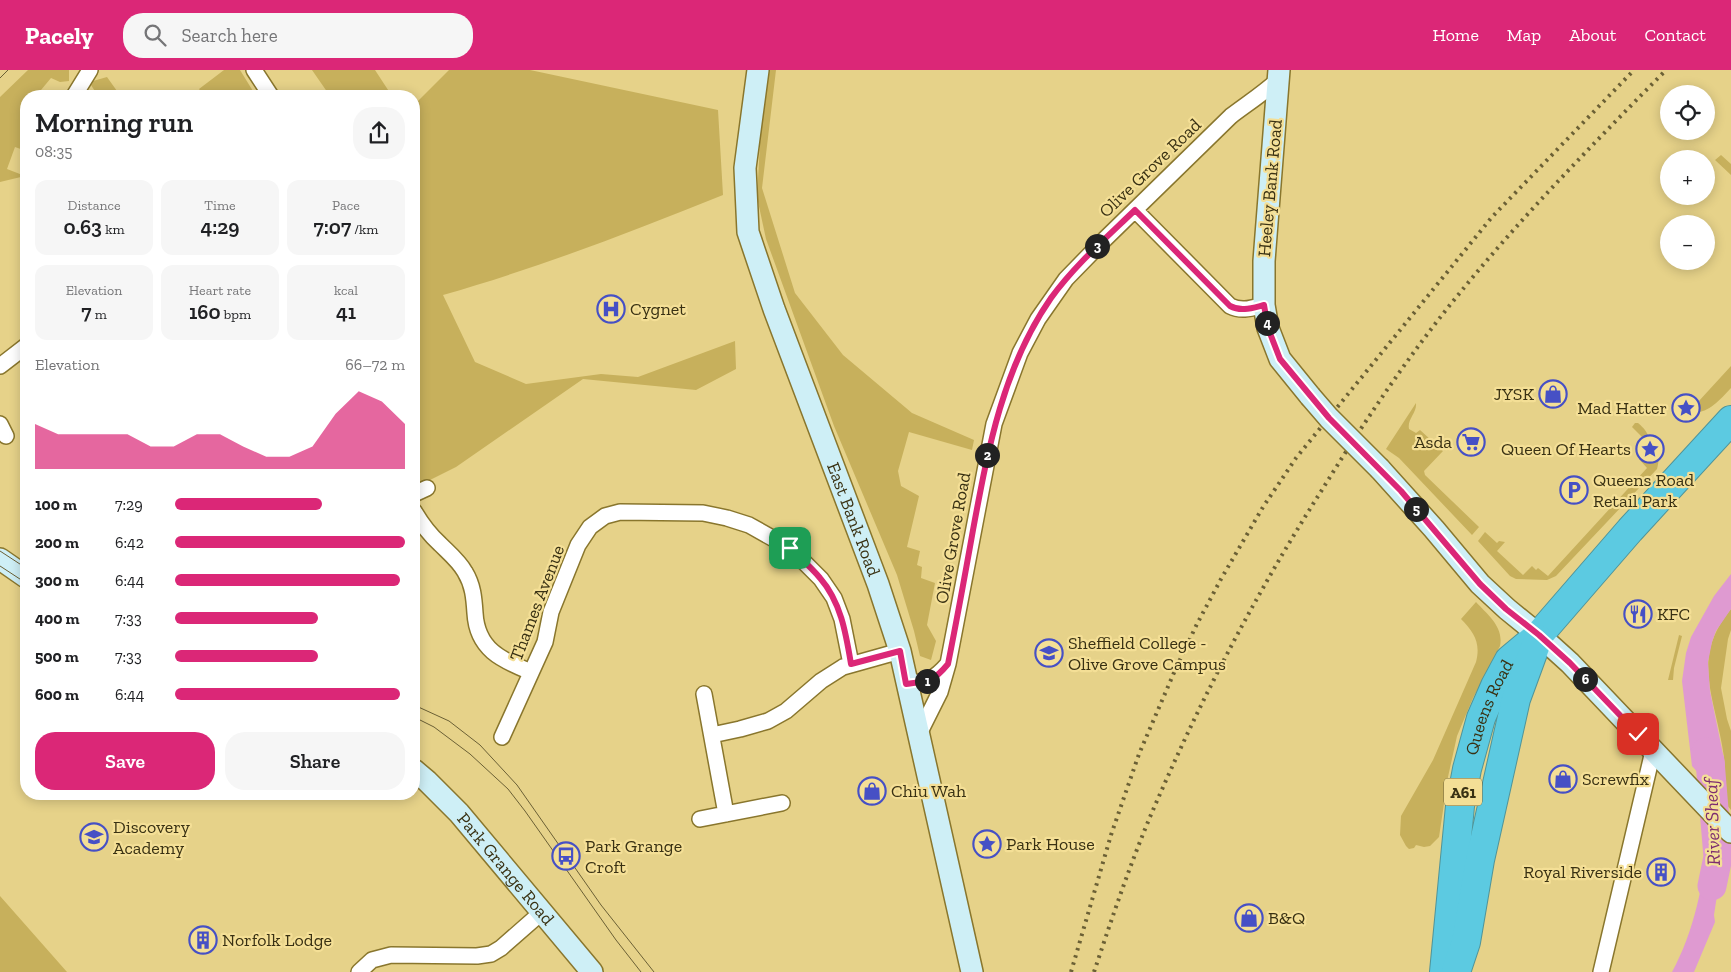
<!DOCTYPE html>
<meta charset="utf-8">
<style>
body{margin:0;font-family:"Zilla Slab",serif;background:#f6f6f6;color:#202124;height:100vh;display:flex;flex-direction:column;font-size:19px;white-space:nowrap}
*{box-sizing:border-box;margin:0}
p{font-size:16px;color:#757577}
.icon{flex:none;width:28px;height:28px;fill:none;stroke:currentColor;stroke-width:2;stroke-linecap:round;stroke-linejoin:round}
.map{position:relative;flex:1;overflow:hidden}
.panel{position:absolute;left:20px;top:20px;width:400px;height:710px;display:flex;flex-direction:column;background:#fff;border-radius:20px;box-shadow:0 2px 12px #0003}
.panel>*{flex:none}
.tools{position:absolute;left:1660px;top:15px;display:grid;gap:10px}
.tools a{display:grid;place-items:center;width:55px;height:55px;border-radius:50%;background:#fff;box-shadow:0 2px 12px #0003;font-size:25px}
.pin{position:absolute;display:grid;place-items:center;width:42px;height:42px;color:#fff;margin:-21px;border-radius:10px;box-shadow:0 2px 8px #0006}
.km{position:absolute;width:25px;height:25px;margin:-12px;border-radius:50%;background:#222;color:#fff;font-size:14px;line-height:25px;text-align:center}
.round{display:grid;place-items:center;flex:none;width:52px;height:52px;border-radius:20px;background:#f6f6f6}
.headline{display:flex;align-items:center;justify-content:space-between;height:85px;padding:0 15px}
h1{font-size:28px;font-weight:600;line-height:38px}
.stats{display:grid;grid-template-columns:repeat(3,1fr);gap:8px;height:85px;padding:5px 15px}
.stats div{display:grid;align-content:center;border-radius:12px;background:#f6f6f6;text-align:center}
.stats b{font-size:21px;font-weight:600}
.stats small{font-size:14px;font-weight:400}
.stats p{font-size:14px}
.chart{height:140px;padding:10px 15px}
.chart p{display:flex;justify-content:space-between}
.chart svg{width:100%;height:90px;margin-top:5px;fill:#db2777;opacity:.7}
.action{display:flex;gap:10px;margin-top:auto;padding:10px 15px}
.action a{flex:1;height:58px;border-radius:20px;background:#db2777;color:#fff;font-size:20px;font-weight:600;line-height:58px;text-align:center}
.action a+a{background:#f6f6f6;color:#202124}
ul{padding:0 15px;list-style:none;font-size:16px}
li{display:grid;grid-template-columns:80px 60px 1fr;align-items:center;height:38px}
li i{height:12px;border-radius:6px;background:#db2777}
header{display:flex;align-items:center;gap:30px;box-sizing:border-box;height:70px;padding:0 25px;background:#db2777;color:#fff}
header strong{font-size:24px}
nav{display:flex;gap:28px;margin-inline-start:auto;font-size:18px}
.search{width:350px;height:45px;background:#f6f6f6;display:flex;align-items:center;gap:12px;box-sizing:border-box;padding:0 18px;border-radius:20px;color:#757577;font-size:19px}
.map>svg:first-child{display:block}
.green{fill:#c7b05c}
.water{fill:#df9ad1}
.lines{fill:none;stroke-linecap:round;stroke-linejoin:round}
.river{stroke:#df9ad1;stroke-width:29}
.street-casing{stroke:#89762d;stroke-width:18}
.secondary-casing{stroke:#89762d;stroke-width:24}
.highway-casing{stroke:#509499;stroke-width:30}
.street{stroke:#fff;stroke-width:15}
.secondary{stroke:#ceeff6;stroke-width:21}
.highway{stroke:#5ccae1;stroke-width:28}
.tram{stroke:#6b6035;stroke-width:1}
.rail{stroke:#6b6035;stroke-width:4;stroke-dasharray:2.5 5;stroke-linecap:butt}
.secondary-bridge-casing{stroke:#89762d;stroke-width:24;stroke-linecap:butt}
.secondary-bridge{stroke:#ceeff6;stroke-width:21}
.route-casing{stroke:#fff;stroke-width:10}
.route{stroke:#db2777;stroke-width:6}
.labels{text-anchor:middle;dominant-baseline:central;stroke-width:4.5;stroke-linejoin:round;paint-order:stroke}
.shield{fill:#f4df96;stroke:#71653a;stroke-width:1}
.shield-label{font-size:16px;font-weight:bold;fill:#393113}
.street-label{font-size:18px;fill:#393113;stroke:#f4df96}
.poi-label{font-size:18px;fill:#393113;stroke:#f4df96;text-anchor:start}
.water-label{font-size:19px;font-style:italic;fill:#7d2d70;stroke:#f4df96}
</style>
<header>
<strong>Pacely</strong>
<div class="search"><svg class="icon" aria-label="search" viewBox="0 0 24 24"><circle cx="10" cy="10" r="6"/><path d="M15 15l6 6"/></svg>Search here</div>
<nav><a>Home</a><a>Map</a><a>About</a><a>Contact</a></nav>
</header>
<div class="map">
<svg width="1731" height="902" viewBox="0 0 1731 902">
<rect width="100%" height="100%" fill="#e6d289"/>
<!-- green -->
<path class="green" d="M28,0H69V11L60,12L51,8L36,26H26V38L20,45L26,49V81L15,77L7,99L25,106L0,112V27Z
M224,0H240L256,26H204L199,19Z
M312,0H375L392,26H330Z
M449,0H530L718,40L723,125C631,162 538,198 443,225L475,292L526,314L601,304L638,307L735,271L736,299L696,320L583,309L456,397L414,418V369L420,353L414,356V35Z
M768,0H776L762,118L795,223L843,285L912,343L974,370L972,380L909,362L898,401L901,416L919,426L907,477L920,481L917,495L922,497L921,508L935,513L927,555L936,571L931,590L920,586L914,561L897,505L834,356L766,169L757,127L761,55Z
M107,7L117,21L111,26H98L91,15L93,11Z
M1721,85L1731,94V105L1715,90Z
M1731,296V318C1716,334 1702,351 1678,338L1690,325L1698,332Z
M1416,333C1417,343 1407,349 1409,359L1416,363L1420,360L1443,381L1424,401L1425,405L1479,457L1472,465L1399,388L1386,379Z
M1635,353H1638C1645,359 1646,361 1650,369C1657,381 1661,383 1657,399L1556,506L1547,510L1516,509L1510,506L1478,471L1485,462L1497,473L1499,471L1505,472L1497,481L1523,505L1532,496L1536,500L1538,498L1548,506L1647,398L1639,389L1648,380V373L1632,357Z
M1476,532C1488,545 1504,557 1500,576L1473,628L1457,666L1448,707L1439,767L1430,776L1424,777L1416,775L1414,778L1409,779L1406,776L1400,765L1401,746L1433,690L1476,592C1481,573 1474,562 1461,549Z
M1731,539V560L1728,569L1721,618L1727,649L1731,661V740L1725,733C1725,714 1726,695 1722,675C1713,623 1692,586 1731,539Z
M1679,565L1682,566L1674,598L1673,610H1668Z
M0,826L67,902H0Z"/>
<!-- water -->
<path class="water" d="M1731,504V539L1716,561L1712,572L1708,592L1710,621L1725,694V733L1692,696L1682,611L1686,583L1691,567L1714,526Z
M1708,767L1723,786L1714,845L1715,852L1694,902H1672C1694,862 1704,813 1708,767Z"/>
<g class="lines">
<!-- river -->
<path class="river" d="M1706,682L1710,691L1718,787L1712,816"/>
<!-- street casing -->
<g class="street-casing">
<path id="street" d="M254,0L271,26
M74,26L90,0
M1135,140L1230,236C1242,242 1252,238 1264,235
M0,296L26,276
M0,354L6,366
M414,424L427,418
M414,441C421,453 430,465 440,474C449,483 459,491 465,502C473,515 474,528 475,543C477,579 501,590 531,602
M906,614C927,611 933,611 947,595
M704,624L726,744
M712,665L740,659L768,651L786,641L821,611L843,597L900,581
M918,666L940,622L948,594L994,354L1020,283L1038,249L1066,209L1105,169L1231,46C1248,33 1264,23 1279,9
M502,667L545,572L551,542L578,475L590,457L605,446L620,442L703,443L727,448L749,455L790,478L821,509L834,528L842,549L851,594
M700,749L782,733
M359,902L372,890L391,885L477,886L491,884L501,878L542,842
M1601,902L1653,681"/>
</g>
<!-- secondary casing -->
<g class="secondary-casing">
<g id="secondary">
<path id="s1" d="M758,0L745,98L748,162L774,239L878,514L900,581L972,902"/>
<path d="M1279,0L1264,191V235L1268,258L1280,289L1310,326"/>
<path d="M1380,399L1434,459L1480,514L1507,539L1539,565L1570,593L1731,762"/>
<path d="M0,489L26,507"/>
<path id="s2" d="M414,700L427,711L459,743L592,902"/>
</g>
</g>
<!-- highway casing -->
<g class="highway-casing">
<g id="highway">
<path id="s3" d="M1444,902L1460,736L1467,699L1481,648L1495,616L1509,590L1539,565L1630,460L1731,350"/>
<path d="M1456,902L1466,872L1480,790L1516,629L1538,569"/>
</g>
</g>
<!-- street -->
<use href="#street" class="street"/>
<!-- secondary -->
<use href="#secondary" class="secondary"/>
<!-- highway -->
<use href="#highway" class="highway"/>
<!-- tram -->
<path class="tram" d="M0,8L8,0
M0,481L26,498
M0,496L26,513
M414,635L449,651L480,675L517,715L601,835L654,902
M414,647L434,657L470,684L508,719L525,741L616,870L641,902"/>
<!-- rail -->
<path class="rail" d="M1071,902L1111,765L1139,684L1176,598L1197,554L1221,509L1263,437L1296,388L1492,147L1634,0
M1094,902C1114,842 1134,782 1160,724C1206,619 1259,519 1320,423C1364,352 1410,283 1463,219C1526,142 1596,71 1666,0"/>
<!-- secondary-bridge casing -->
<g class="secondary-bridge-casing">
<path id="secondary-bridge" d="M1310,326L1329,348L1380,399"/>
</g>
<!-- secondary-bridge -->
<use href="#secondary-bridge" class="secondary-bridge"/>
</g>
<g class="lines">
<!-- route casing -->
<g class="route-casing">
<path id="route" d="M790,478C800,488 811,497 820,508C841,532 846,564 851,594L900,581L906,614C929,611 933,612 948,594C957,549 965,505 973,460C988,379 1003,297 1051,228C1075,195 1106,168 1135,140L1230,236C1241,242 1252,238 1264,235L1268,258L1280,289L1329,348L1401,421L1480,514L1506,539L1539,565L1570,593L1638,664"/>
</g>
<!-- route -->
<use href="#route" class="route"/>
</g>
<!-- icons -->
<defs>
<g id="hospital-ring" transform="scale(1.4375)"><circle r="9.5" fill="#f4df96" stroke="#4650c5" stroke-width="1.5"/><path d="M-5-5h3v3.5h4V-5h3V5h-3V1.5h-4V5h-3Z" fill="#4650c5"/></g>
<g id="shop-ring" transform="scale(1.4375)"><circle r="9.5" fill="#f4df96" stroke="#4650c5" stroke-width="1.5"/><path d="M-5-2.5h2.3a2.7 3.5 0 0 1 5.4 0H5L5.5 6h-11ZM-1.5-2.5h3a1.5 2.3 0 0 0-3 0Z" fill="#4650c5"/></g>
<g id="sight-ring" transform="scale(1.4375)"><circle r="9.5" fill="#f4df96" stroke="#4650c5" stroke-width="1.5"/><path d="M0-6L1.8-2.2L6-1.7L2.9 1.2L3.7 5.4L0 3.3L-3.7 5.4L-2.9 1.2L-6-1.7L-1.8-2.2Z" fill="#4650c5"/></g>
<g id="supermarket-ring" transform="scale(1.4375)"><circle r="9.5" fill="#f4df96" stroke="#4650c5" stroke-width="1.5"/><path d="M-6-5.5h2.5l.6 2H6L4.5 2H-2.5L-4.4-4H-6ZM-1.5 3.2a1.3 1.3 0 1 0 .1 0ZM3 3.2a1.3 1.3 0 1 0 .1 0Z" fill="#4650c5"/></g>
<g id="parking-ring" transform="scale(1.4375)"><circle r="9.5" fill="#f4df96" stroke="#4650c5" stroke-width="1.5"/><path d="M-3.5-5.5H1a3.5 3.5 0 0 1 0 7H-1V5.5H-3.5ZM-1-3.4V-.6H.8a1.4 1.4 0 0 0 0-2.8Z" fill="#4650c5"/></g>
<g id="restaurant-ring" transform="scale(1.4375)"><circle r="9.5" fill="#f4df96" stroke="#4650c5" stroke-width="1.5"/><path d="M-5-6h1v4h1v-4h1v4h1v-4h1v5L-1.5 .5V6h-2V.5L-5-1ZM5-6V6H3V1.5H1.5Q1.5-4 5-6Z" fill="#4650c5"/></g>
<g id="university-ring" transform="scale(1.4375)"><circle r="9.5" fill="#f4df96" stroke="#4650c5" stroke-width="1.5"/><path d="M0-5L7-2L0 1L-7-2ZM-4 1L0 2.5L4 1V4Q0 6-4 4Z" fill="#4650c5"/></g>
<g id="school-ring" transform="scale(1.4375)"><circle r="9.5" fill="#f4df96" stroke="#4650c5" stroke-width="1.5"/><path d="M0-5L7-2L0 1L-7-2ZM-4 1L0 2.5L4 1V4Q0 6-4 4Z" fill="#4650c5"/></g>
<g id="bus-ring" transform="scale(1.4375)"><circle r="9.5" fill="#f4df96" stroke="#4650c5" stroke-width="1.5"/><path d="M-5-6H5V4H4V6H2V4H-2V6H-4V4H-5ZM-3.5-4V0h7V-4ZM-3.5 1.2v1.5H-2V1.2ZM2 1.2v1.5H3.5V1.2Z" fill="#4650c5"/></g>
<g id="building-ring" transform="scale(1.4375)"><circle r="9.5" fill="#f4df96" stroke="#4650c5" stroke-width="1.5"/><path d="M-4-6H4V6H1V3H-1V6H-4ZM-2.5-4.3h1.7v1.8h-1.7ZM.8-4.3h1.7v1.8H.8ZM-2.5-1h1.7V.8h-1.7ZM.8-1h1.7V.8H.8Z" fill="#4650c5"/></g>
</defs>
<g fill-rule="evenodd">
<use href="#hospital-ring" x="611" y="239"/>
<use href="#shop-ring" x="1553" y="324"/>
<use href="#sight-ring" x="1686" y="338"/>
<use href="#supermarket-ring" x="1471" y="372"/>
<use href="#sight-ring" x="1650" y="379"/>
<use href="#parking-ring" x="1574" y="420"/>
<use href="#restaurant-ring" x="1638" y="544"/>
<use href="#university-ring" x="1049" y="583"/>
<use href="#shop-ring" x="1563" y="709"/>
<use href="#shop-ring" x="872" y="721"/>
<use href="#school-ring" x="94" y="767"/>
<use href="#sight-ring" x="987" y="774"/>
<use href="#bus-ring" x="566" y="786"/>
<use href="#building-ring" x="1661" y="802"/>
<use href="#shop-ring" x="1249" y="848"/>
<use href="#building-ring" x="203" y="870"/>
</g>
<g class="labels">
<!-- shield labels -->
<rect class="shield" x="1444" y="708.5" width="38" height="27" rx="4"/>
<g class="shield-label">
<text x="1463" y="722">A61</text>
</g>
<!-- street labels -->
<g class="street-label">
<text transform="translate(1150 98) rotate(-44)">Olive Grove Road</text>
<text transform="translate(1270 118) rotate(-85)">Heeley Bank Road</text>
<text stroke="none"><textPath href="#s1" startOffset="469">East Bank Road</textPath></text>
<text transform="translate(953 468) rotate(-80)">Olive Grove Road</text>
<text transform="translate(537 533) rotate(-69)">Thames Avenue</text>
<text stroke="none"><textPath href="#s3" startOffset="270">Queens Road</textPath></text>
<text stroke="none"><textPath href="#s2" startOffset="135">Park Grange Road</textPath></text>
</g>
<!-- poi labels -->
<g class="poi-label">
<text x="630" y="239">Cygnet</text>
<text x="1534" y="324" text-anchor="end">JYSK</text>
<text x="1667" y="338" text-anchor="end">Mad Hatter</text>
<text x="1452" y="372" text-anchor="end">Asda</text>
<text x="1631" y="379" text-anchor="end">Queen Of Hearts</text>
<text x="1593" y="410">Queens Road<tspan x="1593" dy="21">Retail Park</tspan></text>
<text x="1657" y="544">KFC</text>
<text x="1068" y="573">Sheffield College -<tspan x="1068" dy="21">Olive Grove Campus</tspan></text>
<text x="1582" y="709">Screwfix</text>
<text x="891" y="721">Chiu Wah</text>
<text x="113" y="757">Discovery<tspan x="113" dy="21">Academy</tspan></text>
<text x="1006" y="774">Park House</text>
<text x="585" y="776">Park Grange<tspan x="585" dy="21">Croft</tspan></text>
<text x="1642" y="802" text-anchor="end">Royal Riverside</text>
<text x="1268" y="848">B&amp;Q</text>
<text x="222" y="870">Norfolk Lodge</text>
</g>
<!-- water labels -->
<g class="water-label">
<text transform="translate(1712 752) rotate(-92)">River Sheaf</text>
</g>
</g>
</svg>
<div class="tools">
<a><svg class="icon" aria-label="locate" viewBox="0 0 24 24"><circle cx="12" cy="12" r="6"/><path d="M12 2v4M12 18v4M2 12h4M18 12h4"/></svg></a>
<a>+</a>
<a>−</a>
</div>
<div class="pin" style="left:790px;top:478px;background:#1e9e55"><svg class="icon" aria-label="arrive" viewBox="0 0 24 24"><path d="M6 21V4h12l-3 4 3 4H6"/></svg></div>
<div class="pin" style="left:1638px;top:664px;background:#d93025"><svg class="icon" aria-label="check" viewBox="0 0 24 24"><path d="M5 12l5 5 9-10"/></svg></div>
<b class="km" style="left:927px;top:611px">1</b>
<b class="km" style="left:987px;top:385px">2</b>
<b class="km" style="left:1097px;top:176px">3</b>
<b class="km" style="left:1267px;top:253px">4</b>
<b class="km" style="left:1416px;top:439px">5</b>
<b class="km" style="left:1585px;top:609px">6</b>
<section class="panel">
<div class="headline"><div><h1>Morning run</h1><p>08:35</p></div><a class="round"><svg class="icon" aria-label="share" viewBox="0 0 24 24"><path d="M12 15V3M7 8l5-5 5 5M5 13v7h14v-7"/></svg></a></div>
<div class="stats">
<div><p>Distance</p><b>0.63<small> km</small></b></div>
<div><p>Time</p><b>4:29</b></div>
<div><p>Pace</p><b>7:07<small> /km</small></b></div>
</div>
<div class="stats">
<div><p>Elevation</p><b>7<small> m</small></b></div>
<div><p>Heart rate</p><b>160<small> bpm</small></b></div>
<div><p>kcal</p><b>41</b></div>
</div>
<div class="chart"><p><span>Elevation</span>66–72 m</p>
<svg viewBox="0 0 160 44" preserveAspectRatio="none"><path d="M0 44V22L10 27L20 27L30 27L40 27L50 33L60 33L70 27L80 27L90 33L100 38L110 38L120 33L130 17L140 6L150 11L160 22V44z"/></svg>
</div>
<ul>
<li><b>100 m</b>7:29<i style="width:64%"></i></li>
<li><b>200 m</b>6:42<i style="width:100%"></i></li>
<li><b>300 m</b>6:44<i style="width:98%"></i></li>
<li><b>400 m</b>7:33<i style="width:62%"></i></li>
<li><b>500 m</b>7:33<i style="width:62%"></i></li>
<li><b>600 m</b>6:44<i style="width:98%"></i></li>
</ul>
<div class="action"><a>Save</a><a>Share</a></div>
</section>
</div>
